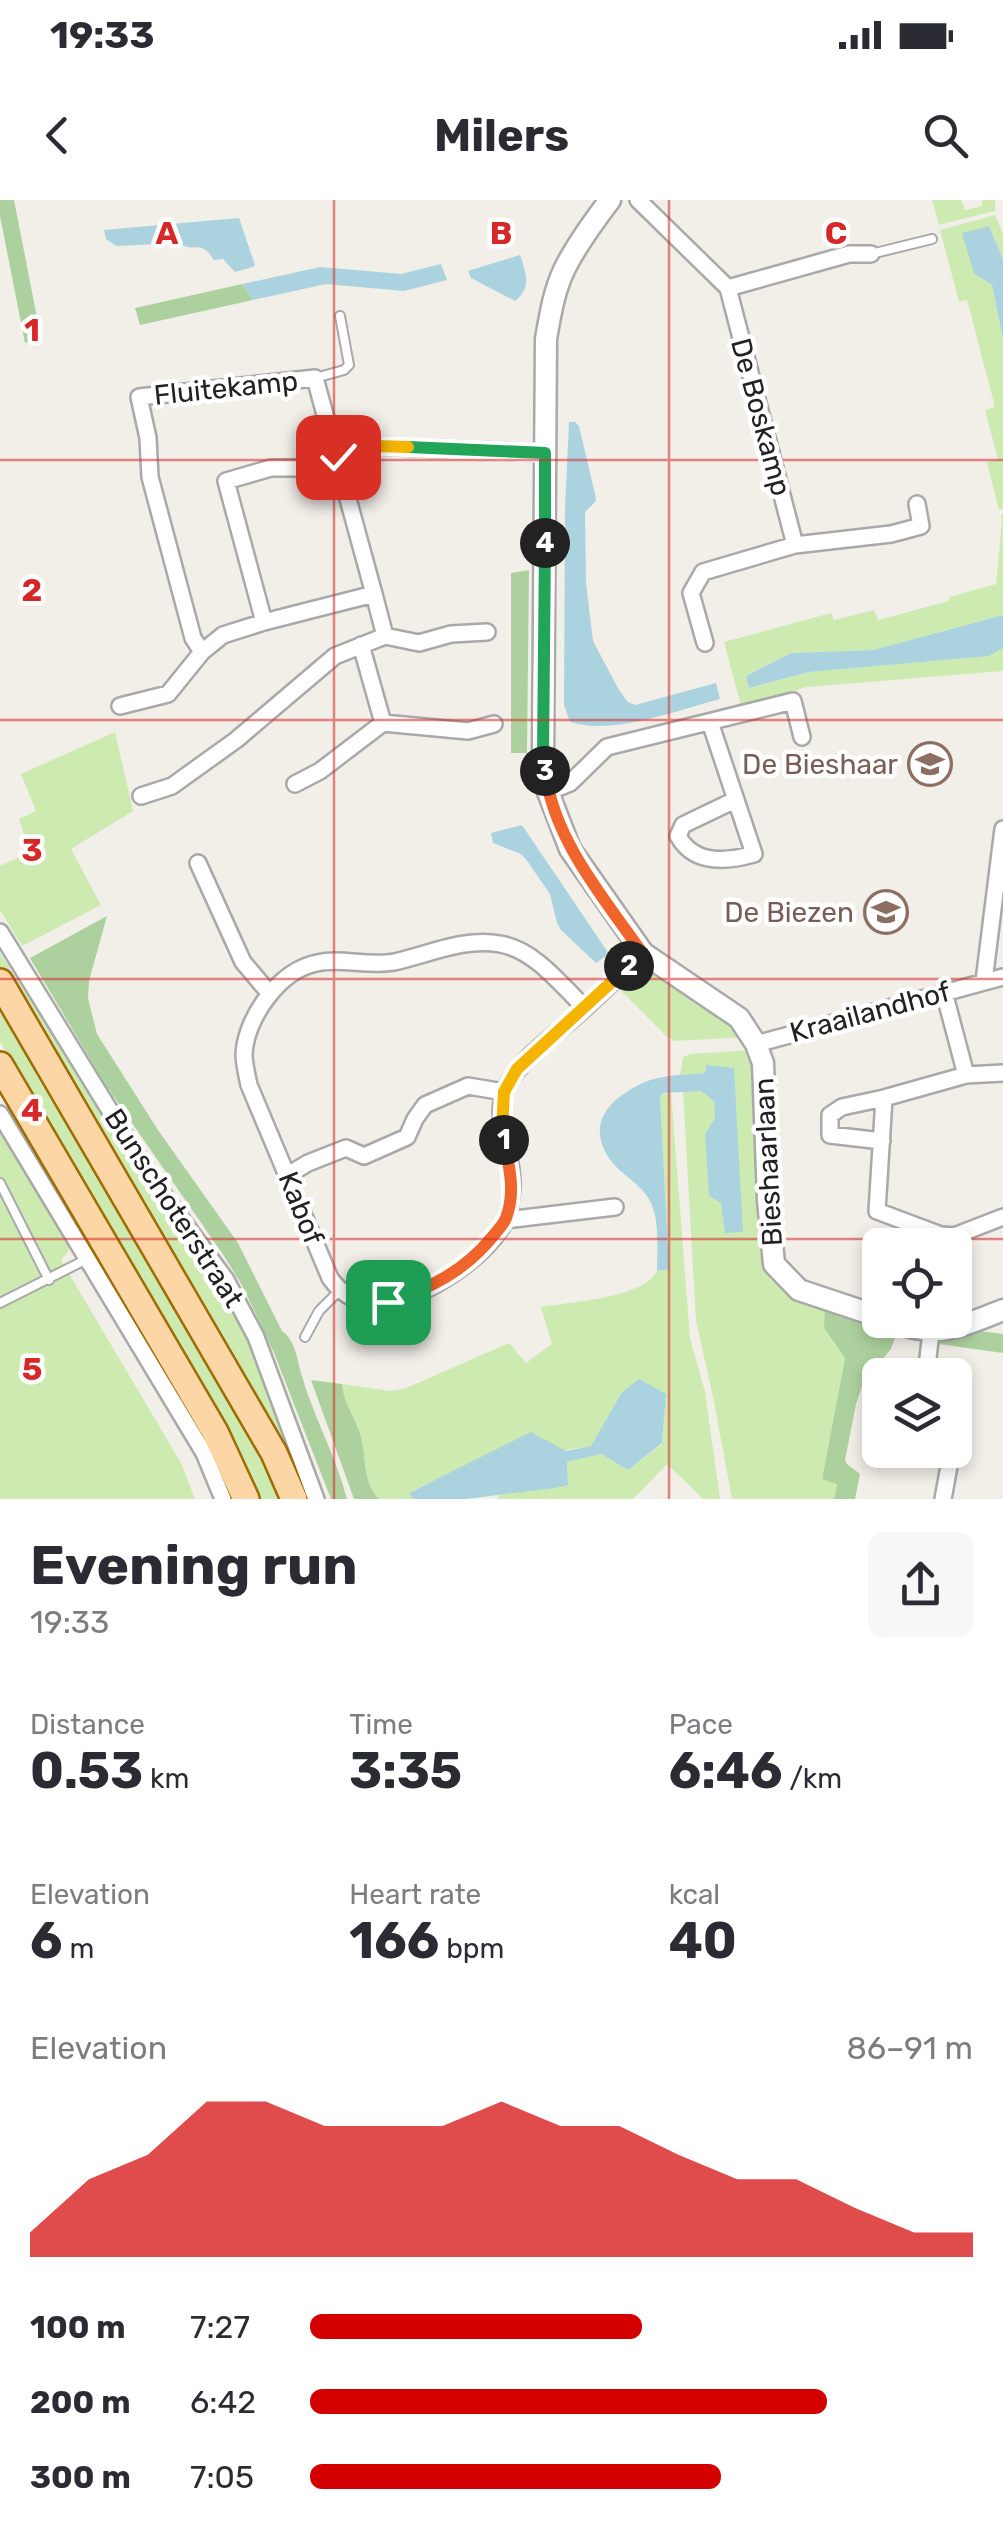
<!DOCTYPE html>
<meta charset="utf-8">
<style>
body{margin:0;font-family:Rubik,sans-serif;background:#f7f7f7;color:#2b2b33;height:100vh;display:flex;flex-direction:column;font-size:38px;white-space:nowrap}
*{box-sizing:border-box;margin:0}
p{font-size:32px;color:#7c7c81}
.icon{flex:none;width:55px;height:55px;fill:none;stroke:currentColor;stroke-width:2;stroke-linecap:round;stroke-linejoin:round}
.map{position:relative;height:1299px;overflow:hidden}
.drawer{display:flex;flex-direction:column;background:#fff;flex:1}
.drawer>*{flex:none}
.controls{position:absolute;left:862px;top:1028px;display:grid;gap:20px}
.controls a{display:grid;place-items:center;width:110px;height:110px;border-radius:15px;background:#fff;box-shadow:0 5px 15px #0003;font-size:50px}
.pin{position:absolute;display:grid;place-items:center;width:85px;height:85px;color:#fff;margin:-42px;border-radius:20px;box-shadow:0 5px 15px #0006}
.km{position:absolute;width:50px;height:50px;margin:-25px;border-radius:50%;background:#222;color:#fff;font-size:28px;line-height:50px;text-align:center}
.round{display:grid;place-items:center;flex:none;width:105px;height:105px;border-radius:15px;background:#f7f7f7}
.overview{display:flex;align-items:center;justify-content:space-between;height:170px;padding:0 30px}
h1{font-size:55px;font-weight:700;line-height:75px}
.figures{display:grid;grid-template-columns:repeat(3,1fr);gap:15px;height:170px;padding:10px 30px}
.figures div{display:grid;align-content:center}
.figures b{font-size:50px;font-weight:700}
.figures small{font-size:28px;font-weight:400}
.figures p{font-size:28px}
.chart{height:280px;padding:20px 30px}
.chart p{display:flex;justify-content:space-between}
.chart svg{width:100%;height:180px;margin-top:10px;fill:#d40000;opacity:.7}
ul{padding:0 30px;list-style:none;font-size:32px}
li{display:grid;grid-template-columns:160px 120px 1fr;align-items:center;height:75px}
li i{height:25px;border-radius:12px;background:#d40000}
.status{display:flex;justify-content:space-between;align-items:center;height:70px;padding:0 50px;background:#fff;direction:ltr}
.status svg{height:28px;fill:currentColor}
header{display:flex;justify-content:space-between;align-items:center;height:130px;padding:0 30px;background:#fff;font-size:45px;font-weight:700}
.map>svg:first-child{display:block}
.grass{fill:#cdebb0}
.forest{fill:#add19e}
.water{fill:#aad3df}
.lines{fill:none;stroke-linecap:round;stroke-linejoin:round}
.service-casing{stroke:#a9a9a9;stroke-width:12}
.minor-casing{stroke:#a9a9a9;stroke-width:20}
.tertiary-casing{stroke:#a9a9a9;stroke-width:25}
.primary-casing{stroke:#a06b00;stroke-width:30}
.service{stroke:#fff;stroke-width:8}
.minor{stroke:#fff;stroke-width:15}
.tertiary{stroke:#fff;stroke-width:20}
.primary{stroke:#fcd6a4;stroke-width:25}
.split-1-casing{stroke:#fff;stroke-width:20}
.split-2-casing{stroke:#fff;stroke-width:20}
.split-3-casing{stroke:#fff;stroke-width:20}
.split-4-casing{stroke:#fff;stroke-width:20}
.split-5-casing{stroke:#fff;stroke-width:20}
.split-6-casing{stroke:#fff;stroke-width:20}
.split-1{stroke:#f0652b;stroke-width:12}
.split-2{stroke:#f5b400;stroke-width:12}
.split-3{stroke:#f0652b;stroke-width:12}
.split-4{stroke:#22a559;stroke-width:12}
.split-5{stroke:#22a559;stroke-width:12}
.split-6{stroke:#f5b400;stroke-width:12}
.grid{fill:none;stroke:#d62828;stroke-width:2.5;stroke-opacity:0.55}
.labels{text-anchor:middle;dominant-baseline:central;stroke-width:9;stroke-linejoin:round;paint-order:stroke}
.street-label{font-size:28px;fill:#222;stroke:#fff}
.education-label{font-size:28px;fill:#785e54;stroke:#fff;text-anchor:end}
.grid-label{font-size:32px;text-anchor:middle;font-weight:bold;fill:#d62828;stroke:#fff;stroke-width:9;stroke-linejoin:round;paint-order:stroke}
</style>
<div class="status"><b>19:33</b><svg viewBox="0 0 49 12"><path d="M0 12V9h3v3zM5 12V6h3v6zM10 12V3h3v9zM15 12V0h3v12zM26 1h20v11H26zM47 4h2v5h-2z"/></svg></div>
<header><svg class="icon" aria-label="back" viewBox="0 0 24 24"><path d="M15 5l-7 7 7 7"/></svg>Milers<svg class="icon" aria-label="search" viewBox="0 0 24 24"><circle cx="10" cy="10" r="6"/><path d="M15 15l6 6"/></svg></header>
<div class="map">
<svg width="1003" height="1299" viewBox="0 0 1003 1299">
<rect width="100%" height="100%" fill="#f2efe9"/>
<!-- grass -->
<path class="grass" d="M932,0H961L965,10L982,6V0H995V11L939,25Z
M995,15L1003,34V59L989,26L992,85L1003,139V309L999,310L987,262L998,259L985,210L995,207L967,100L959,102L940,30Z
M1003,314V415L873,450L791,453L749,474L750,488L809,472L988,456L1003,448V471L807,487L741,506L724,442L831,413L834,420L874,410L878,420L949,401V397L996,384L1002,321L1001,315Z
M115,532L133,611L71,649L101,705L22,746L0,710V666L30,652L19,619L36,611L21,574Z
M0,753L136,966L217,1081L244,1132L263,1176L300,1276V1287L192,1087L105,946L0,767Z
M646,761L718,811L746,837L675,841L666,836L615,785Z
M0,803L264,1259L282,1299H257C229,1236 199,1172 160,1114L0,842Z
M752,850C754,868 757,886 758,905C759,939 753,1053 769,1077C778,1089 811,1099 825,1106L824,1129L845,1157L822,1278L837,1284L834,1299H732L713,1197L696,1121L683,891H701L714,901L715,918L709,996L734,869L708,865L705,873L680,875L683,857L690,854Z
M671,892L690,1138L705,1192L720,1299H703L667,1264L633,1299H497L499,1295L568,1285L567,1262L601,1254L628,1270L662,1244L666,1194L622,1192L592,1246L467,1265L410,1292L413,1299H379C362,1280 367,1260 361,1237C356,1218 344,1205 342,1184L390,1191L404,1189L509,1143L526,1163L552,1144L541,1107C570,1102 644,1098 657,1071L669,1069L660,896Z
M0,926L70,1044L68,1052L61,1060L181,1263L195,1299H0Z"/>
<!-- forest -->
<path class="forest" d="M0,0H14L41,138L25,143L0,16Z
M242,84L253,100L140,125L135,108Z
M529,370L527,553H511V373Z
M107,716L89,781L88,798L97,834L158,930L238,1043L282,1131C295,1140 297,1158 301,1173C313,1216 336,1256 347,1299H331L274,1153L243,1087L224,1056L105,884L30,758Z
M825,1106L898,1129L891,1149L880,1162L867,1171L856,1204L845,1260L847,1264L860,1274L855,1299H834L837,1284L822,1279L845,1158L824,1128Z
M965,1129L1003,1134V1153L939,1144L941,1137Z
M311,1180L342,1184C344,1205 356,1218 361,1237C367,1260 362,1280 379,1299H354Z"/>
<!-- water -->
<path class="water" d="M239,18L255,65L253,67L235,72L223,59L214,60C200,38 195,54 179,43L116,46L106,39L104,30Z
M989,26L1003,59V139L992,85L974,73L962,33Z
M520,55C526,73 532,88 515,101L471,78L468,71Z
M441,64L447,80L404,91L326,84L253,100L242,84L320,67L401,74Z
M569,222H575L579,226L595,294L596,301L585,312L586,383L593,441L619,490L628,502L635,505L716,483L720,499C677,510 613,536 570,522L564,505L565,309Z
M1003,415V448L989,456L809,472L749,488L746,476L791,453L873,450Z
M522,625L609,754L596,763L561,730L557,723L550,694L528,662L521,654L493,643L491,633Z
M707,865L734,868L743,1032L725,1033L721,1003L709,996L705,934L715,918L714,901L701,891L664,893L660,896L669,1069L657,1071C657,1050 660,1020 650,1001C640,982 618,974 607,955C587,921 612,897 643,883C662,874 684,875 705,873Z
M639,1179L666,1194L662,1243L628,1270L601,1254L567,1262L568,1285L555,1288L466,1299H413L409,1293L531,1232L566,1251L591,1246L622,1192Z"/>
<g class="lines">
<!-- service casing -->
<g class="service-casing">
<path id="service" d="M871,54L932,39
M315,178L344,170L349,165L340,116
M0,983L49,1080
M0,1103L87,1059
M305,1137L319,1111L339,1091"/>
</g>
<!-- minor casing -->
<g class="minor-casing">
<path id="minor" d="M638,0L728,88L795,345
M728,88L849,54H871
M315,178L374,394L264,422L223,435L202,452L193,438L150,277L148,238L139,197Z
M374,394L385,436
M264,422L226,281L271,268H296L375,246L545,253
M705,443L691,393L703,372L795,345L891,334L921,326L917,304
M361,445L383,523
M120,506L168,494L202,452
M710,522L754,654C726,662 694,665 678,636L683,625L735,600
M295,584L320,571L383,523L468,531L494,524
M548,592L570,583L607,547L793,501L802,537
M141,596L172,586L236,540L335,456L385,436L419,443L451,434L487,432
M198,663L243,762L270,794
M0,732L152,979L226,1080L256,1137L316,1299
M984,781L1003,629
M944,792L966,875
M585,808C561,785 535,750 500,744C465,737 427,755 394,762C368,767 341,757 317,763C280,770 246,817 244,854C244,864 247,875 249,885L330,1078C344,1098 364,1107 389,1102C428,1095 487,1057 505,1021C509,1012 512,994 512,984C513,953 491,916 507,886C522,858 552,837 576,816C599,796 620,774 643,753
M756,844L1003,777
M1003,873L966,875L884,898L877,1011L941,1035L954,1036L1003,1017
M0,914L204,1253L223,1299
M882,941L830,935V915L842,907L884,898
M288,975L308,963L346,948L364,956L407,937L415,919L425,905L468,886L504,892
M506,1020L615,1007
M926,1175L931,1132
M943,1299L952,1250"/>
</g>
<!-- tertiary casing -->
<g class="tertiary-casing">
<path id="tertiary" d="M610,0C594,21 577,44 565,68C554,90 550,116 546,139L543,556L548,592L570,649L643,753L739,818L756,844L763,863L768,1000L774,1064L799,1090L880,1117
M887,1120C938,1139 955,1129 1003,1110"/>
</g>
<!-- primary casing -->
<g class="primary-casing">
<path id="primary" d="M0,782L274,1253L294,1299
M0,865L215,1232L246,1299"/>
</g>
<!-- service -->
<use href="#service" class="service"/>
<!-- minor -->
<use href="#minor" class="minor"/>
<!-- tertiary -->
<use href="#tertiary" class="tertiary"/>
<!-- primary -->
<use href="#primary" class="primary"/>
</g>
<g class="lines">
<!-- split-1 casing -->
<g class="split-1-casing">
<path id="split-1" d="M388,1102C429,1089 465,1071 493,1036C497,1031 504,1024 506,1018C516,992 509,966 504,940"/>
</g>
<!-- split-2 casing -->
<g class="split-2-casing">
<path id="split-2" d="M504,940L502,929L504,892L517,869L629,766"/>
</g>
<!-- split-3 casing -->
<g class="split-3-casing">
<path id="split-3" d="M545,571C554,641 604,698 643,754L629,766"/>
</g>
<!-- split-4 casing -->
<g class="split-4-casing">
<path id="split-4" d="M545,343L543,556L545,571"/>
</g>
<!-- split-5 casing -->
<g class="split-5-casing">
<path id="split-5" d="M408,247L545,253V343"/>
</g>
<!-- split-6 casing -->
<g class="split-6-casing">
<path id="split-6" d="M338,257L375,246L408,247"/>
</g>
<!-- split-1 -->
<use href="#split-1" class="split-1"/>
<!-- split-2 -->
<use href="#split-2" class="split-2"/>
<!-- split-3 -->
<use href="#split-3" class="split-3"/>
<!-- split-4 -->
<use href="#split-4" class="split-4"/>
<!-- split-5 -->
<use href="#split-5" class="split-5"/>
<!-- split-6 -->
<use href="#split-6" class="split-6"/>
</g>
<!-- grid -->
<path class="grid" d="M334,0V1299M669,0V1299M0,260H1003M0,520H1003M0,779H1003M0,1039H1003"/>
<!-- icons -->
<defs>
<g id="school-ring" transform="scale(2.25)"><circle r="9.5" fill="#fff" stroke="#8d6e63" stroke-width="1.5"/><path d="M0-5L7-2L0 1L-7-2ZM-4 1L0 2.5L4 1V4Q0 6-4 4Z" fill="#8d6e63"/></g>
</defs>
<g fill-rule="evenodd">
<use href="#school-ring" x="930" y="564"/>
<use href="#school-ring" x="886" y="712"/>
</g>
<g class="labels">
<!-- street labels -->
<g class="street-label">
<text transform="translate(226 188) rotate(-6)">Fluitekamp</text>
<text transform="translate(761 217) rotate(75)">De Boskamp</text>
<text transform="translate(870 812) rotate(-15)">Kraailandhof</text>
<text transform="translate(768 962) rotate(-93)">Bieshaarlaan</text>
<text transform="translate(174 1008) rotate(57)">Bunschoterstraat</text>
<text transform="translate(301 1008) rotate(68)">Kabof</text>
</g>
<!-- education labels -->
<g class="education-label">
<text x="898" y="564">De Bieshaar</text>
<text x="854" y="712">De Biezen</text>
</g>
</g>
<g class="grid-label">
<text x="167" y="44">A</text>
<text x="501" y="44">B</text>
<text x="836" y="44">C</text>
<text x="32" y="141">1</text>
<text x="32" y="401">2</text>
<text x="32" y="661">3</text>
<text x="32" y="921">4</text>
<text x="32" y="1180">5</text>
</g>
</svg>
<div class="controls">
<a><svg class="icon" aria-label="locate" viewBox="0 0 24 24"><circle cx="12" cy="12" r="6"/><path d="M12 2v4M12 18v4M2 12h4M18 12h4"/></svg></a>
<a><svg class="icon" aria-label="layers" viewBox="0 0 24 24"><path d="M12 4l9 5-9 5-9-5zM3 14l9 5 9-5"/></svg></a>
</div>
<div class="pin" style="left:388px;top:1102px;background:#1e9e55"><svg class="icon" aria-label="arrive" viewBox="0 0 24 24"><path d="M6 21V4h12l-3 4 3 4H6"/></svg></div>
<div class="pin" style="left:338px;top:257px;background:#d93025"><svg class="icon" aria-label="check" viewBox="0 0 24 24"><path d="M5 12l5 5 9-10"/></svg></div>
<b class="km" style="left:504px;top:940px">1</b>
<b class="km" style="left:629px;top:766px">2</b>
<b class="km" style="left:545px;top:571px">3</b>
<b class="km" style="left:545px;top:343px">4</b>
</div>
<section class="drawer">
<div class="overview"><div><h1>Evening run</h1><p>19:33</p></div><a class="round"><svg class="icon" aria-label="share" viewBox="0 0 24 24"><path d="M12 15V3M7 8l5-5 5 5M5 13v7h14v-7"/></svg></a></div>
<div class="figures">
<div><p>Distance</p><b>0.53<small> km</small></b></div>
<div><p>Time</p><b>3:35</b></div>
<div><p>Pace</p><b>6:46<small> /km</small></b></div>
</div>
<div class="figures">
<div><p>Elevation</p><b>6<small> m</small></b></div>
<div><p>Heart rate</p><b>166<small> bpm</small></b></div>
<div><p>kcal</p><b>40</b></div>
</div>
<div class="chart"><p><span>Elevation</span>86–91 m</p>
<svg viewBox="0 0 160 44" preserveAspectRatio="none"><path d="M0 44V38L10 25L20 19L30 6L40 6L50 12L60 12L70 12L80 6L90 12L100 12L110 19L120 25L130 25L140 32L150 38L160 38V44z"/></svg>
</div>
<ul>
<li><b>100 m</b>7:27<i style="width:50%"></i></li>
<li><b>200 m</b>6:42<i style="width:78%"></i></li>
<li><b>300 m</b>7:05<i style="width:62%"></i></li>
</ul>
</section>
